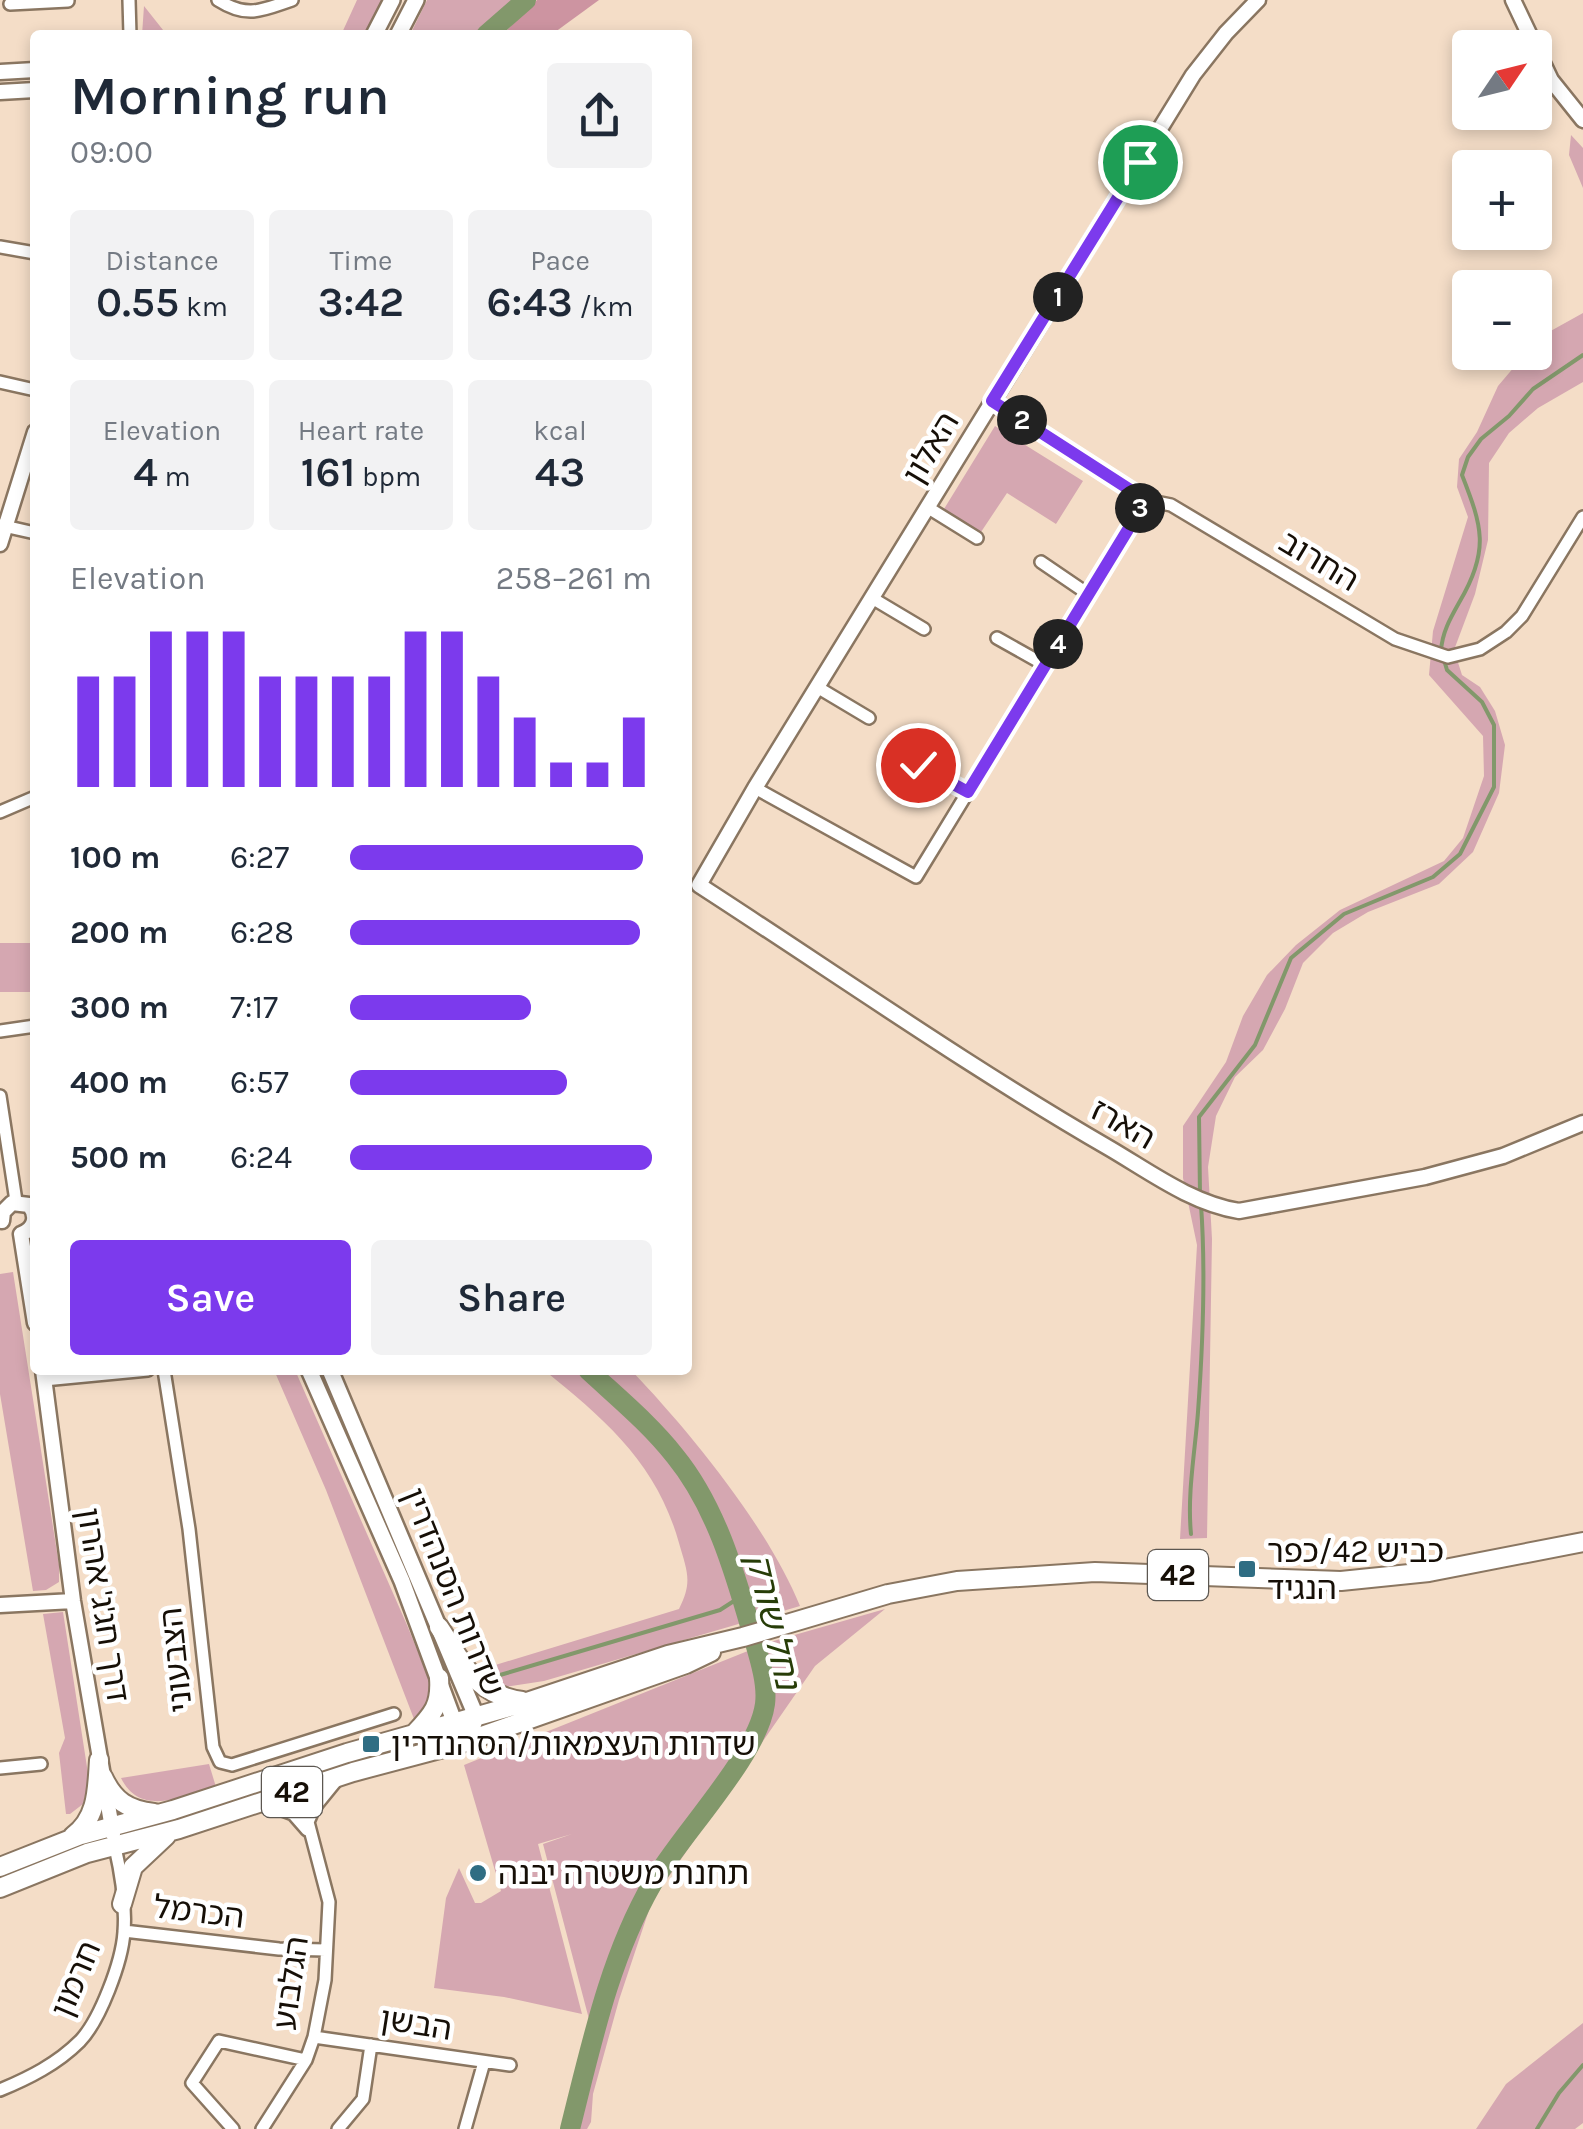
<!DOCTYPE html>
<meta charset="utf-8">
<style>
body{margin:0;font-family:Karla,"Noto Sans Hebrew",sans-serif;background:#f2f2f3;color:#1f2937;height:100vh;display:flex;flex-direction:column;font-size:38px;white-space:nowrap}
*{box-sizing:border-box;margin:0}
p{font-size:32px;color:#747a83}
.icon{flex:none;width:55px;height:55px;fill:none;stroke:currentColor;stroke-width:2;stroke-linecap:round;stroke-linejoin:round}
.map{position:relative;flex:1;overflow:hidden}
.side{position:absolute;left:30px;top:30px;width:662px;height:1345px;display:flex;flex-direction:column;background:#fff;border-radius:10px;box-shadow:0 5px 15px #0003}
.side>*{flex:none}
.needle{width:65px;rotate:55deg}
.tools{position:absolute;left:1452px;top:30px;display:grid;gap:20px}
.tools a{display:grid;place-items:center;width:100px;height:100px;border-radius:10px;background:#fff;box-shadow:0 5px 15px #0003;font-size:50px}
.pin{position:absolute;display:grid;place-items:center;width:85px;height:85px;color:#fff;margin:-42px;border:5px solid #fff;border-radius:50%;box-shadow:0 2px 10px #0007}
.km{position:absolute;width:50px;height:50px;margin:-25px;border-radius:50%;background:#222;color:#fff;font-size:28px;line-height:50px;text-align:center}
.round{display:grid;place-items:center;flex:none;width:105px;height:105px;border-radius:10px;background:#f2f2f3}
.summary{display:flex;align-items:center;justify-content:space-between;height:170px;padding:0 40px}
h1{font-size:55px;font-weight:600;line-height:75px}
.metrics{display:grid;grid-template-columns:repeat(3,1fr);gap:15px;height:170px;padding:10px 40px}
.metrics div{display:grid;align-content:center;border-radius:10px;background:#f2f2f3;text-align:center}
.metrics b{font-size:42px;font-weight:600}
.metrics small{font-size:28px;font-weight:400}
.metrics p{font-size:28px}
.chart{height:280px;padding:20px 40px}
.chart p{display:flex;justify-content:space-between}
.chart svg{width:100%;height:180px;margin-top:10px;stroke:#7c3aed;stroke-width:6}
.button{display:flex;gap:20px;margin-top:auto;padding:20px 40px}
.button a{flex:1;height:115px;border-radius:10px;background:#7c3aed;color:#fff;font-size:40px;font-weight:600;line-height:115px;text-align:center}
.button a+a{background:#f2f2f3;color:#1f2937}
ul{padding:0 40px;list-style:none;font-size:32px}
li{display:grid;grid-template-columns:160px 120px 1fr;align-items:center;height:75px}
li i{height:25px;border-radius:12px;background:#7c3aed}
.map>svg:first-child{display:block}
.green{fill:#d5a7b1}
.forest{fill:#cd94a1}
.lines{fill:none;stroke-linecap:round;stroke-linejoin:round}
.stream{stroke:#82986b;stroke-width:4}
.river{stroke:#82986b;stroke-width:20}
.minor-casing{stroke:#8a7661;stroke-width:16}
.tertiary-casing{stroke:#8a7661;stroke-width:19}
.secondary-casing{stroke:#8a7661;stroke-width:20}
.trunk-casing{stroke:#8a7661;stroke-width:22}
.minor{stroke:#fff;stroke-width:11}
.tertiary{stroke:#fff;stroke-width:14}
.secondary{stroke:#fff;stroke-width:15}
.trunk{stroke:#fff;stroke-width:18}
.route-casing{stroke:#fff;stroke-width:20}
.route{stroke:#7c3aed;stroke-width:12}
.poi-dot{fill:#2f6d83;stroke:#fff;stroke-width:4}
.labels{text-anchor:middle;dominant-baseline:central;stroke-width:9;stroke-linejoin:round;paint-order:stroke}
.shield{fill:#fff;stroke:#5c5751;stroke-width:2.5}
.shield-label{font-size:30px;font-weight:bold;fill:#160f07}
.street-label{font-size:32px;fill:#160f07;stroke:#fff}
.poi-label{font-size:32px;fill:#160f07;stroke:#fff;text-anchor:start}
.water-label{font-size:35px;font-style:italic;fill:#273d08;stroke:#fff}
</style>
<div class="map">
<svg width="1583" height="2129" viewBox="0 0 1583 2129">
<rect width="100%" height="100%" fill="#f4ddc7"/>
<!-- green -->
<path class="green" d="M357,0H386L367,35H341Z
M427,0H534L502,35H410Z
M144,6L167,35H142Z
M1571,135L1583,148V188L1569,155Z
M1583,313V382L1538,408L1509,433L1489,463L1488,540L1475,594L1454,650L1462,675L1480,687L1495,711L1505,745L1499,793L1473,852L1439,884L1368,912L1333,933L1303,963L1285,1009L1263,1050L1235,1077L1216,1116L1208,1167L1212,1239L1207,1538L1180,1539L1197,1245L1183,1178V1126L1226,1062L1243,1016L1267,975L1296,945L1340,910L1444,861L1463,838L1484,776L1483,736L1429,675L1433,631L1468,517L1457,487L1459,459L1477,432L1498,386L1526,353L1535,352L1538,338Z
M995,426L1083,481L1056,524L1007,493L981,532L944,509Z
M0,943H35V992H0Z
M13,1272L59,1565V1582L46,1590L33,1591L0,1394V1274Z
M274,1370H295L407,1625L431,1684L429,1709L414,1719L326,1490Z
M544,1370H631C691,1433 767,1526 800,1606L544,1681L499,1688L479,1670L679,1609C693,1582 687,1571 679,1543C657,1464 606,1420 544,1370Z
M885,1609L815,1666L652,1901L619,2000L593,2094L591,2122L587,2129H569L580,2115L590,2023L543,1844L572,1834L538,1844L582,2014L504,1997L434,1988L446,1898L459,1868L475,1903H481L501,1891L464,1765L770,1642Z
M63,1612L89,1780L83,1804L70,1814H66L59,1753L65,1738L43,1614Z
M209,1764L216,1787C182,1796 141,1818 121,1778Z
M1583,2023V2123L1575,2129H1476L1506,2084Z"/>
<!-- forest -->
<path class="forest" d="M537,0H599L551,35H502Z"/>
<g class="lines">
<!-- stream -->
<path class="stream" d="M1441,651C1442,632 1451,617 1460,601C1490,550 1482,526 1462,475L1468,457L1481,439L1509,416L1533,389L1583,355
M1200,1195L1199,1117L1255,1045L1291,958L1344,914L1433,877L1460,854L1494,787V725L1482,702L1447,670L1444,660
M1191,1534C1187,1494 1195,1452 1198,1412C1203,1343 1206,1274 1201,1205
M500,1675L720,1610L737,1599L740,1589
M1537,2129L1559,2093L1583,2065"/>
<!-- river -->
<path class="river" d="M486,35L526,0
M570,2129C591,2046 609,1959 652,1884C680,1835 758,1756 765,1704C768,1681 757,1651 751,1629C734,1570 715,1505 675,1456C650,1424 617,1397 588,1370"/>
<!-- minor casing -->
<g class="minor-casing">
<path id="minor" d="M129,0L130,35
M218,0C248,19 262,10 292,0
M10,4L68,1
M0,247L35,253
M0,382L35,390
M992,401L1146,500L1171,505L1395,639L1448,657L1480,649L1506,632L1522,616L1583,517
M927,507L977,538
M0,525L35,533
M1041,562L1088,594
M872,598L924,629
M997,638L1045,665
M817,687L869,718
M918,765L968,792
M755,788L916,877L1146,500
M0,812L35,797
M0,1031L35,1026
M0,1096L16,1201
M164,1370L189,1529L213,1747L220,1762L232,1765L394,1714
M44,1380L148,1370
M0,1768L41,1764
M261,1802L293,1814L307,1830
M124,1931L279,1949L326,1950
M314,2037L510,2065
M0,2090C29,2078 57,2064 80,2041C100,2020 122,1962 124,1932C126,1905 121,1873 115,1847
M233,2129L192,2083L219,2041L306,2060
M262,2129L306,2060L314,2037L325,1980L329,1902L308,1822L314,1808L336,1781
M338,2129L363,2099L371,2045
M465,2129L484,2062"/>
</g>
<!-- tertiary casing -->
<g class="tertiary-casing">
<path id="tertiary" d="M1258,0L1226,33L1193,75L755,788L699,885C835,973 969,1067 1109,1148C1150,1172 1191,1203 1239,1211L1425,1177L1503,1156L1583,1123
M1513,0L1551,80L1583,120
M0,72L35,70
M0,92L35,90
M0,544L35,432
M2,1221L3,1212L12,1203L29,1205C38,1216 35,1229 21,1234
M21,1234L35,1323
M43,1370L73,1601L113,1834
M0,1605L73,1601"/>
</g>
<!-- secondary casing -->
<g class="secondary-casing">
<path id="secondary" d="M374,35L392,0
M398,35L416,0
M309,1370L402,1581L455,1724L470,1740
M330,1370L476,1716L473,1726"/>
</g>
<!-- trunk casing -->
<g class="trunk-casing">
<path id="trunk" d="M439,1627C464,1664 474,1694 522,1701
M415,1733C433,1714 441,1705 439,1678
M103,1777C114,1801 128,1810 154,1813
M73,1836C98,1818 97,1788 99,1760
M0,1867L81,1835L173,1810L347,1753L527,1702L668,1655L743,1637L888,1594L957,1581L1095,1572L1341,1581L1429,1572L1583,1542
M0,1888L87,1853L179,1829L353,1772L462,1743L686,1664L711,1652
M122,1904L133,1867L166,1836"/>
</g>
<!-- minor -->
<use href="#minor" class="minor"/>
<!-- tertiary -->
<use href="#tertiary" class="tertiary"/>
<!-- secondary -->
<use href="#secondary" class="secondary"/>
<!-- trunk -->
<use href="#trunk" class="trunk"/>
</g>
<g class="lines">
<!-- route casing -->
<g class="route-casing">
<path id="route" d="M918,765L968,792L1146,500L992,401L1140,162"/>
</g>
<!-- route -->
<use href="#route" class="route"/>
</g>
<!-- markers -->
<g class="poi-dot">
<rect x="1237" y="1559" width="20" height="20" rx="5"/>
<rect x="361" y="1734" width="20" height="20" rx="5"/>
<circle cx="478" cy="1873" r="10"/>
</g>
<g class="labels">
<!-- shield labels -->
<g class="shield">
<rect x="1148" y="1550" width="60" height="50" rx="8"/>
<rect x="262" y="1767" width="60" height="50" rx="8"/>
</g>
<g class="shield-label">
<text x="1178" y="1575">42</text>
<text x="292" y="1792">42</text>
</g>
<!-- street labels -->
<g class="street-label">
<text transform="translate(931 448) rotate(-59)">האלון</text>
<text transform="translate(1319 561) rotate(31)">החרוב</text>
<text transform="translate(1123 1124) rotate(30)">הארז</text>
<text transform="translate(453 1592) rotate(68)">שדרות הסנהדרין</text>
<text transform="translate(103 1605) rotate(81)">דרך חג'ג' אהרון</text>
<text transform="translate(176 1660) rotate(-96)">הצבעוני</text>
<text transform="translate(199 1912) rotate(7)">הכרמל</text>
<text transform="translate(76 1979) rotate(-67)">חרמון</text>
<text transform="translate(291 1983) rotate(-82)">הגלבוע</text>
<text transform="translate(416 2024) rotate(9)">הבשן</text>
</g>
<!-- poi labels -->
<g class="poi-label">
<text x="1267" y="1551">כביש 42/כפר<tspan x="1267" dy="37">הנגיד</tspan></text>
<text x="391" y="1744">שדרות העצמאות/הסהנדרין</text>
<text x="498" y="1873">תחנת משטרה יבנה</text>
</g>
<!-- water labels -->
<g class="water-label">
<text transform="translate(773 1621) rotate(77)">נחל שורק</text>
</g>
</g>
</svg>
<div class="tools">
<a><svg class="needle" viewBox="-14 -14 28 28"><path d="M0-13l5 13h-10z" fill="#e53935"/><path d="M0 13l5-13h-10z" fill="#747a83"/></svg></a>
<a>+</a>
<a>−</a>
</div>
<div class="pin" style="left:1140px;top:162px;background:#1e9e55"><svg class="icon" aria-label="arrive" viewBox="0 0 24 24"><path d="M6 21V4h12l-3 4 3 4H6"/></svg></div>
<div class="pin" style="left:918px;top:765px;background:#d93025"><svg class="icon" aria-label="check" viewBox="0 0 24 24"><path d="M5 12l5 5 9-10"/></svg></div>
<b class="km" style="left:1058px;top:297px">1</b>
<b class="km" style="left:1022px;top:420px">2</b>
<b class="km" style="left:1140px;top:508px">3</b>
<b class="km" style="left:1058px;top:644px">4</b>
<section class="side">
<div class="summary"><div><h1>Morning run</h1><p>09:00</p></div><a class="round"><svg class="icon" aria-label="share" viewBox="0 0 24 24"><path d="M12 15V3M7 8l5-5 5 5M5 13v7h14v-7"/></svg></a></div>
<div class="metrics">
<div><p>Distance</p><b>0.55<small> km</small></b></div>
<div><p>Time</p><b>3:42</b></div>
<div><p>Pace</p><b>6:43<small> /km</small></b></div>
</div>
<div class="metrics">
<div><p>Elevation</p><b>4<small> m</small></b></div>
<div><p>Heart rate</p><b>161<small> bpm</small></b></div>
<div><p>kcal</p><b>43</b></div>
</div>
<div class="chart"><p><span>Elevation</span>258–261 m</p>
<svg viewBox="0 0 160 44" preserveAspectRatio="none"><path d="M5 44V17M15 44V17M25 44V6M35 44V6M45 44V6M55 44V17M65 44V17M75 44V17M85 44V17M95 44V6M105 44V6M115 44V17M125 44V27M135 44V38M145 44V38M155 44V27"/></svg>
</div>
<ul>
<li><b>100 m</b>6:27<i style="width:97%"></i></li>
<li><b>200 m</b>6:28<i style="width:96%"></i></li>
<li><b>300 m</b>7:17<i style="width:60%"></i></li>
<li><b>400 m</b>6:57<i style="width:72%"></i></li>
<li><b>500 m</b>6:24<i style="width:100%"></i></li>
</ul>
<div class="button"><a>Save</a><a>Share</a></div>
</section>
</div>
